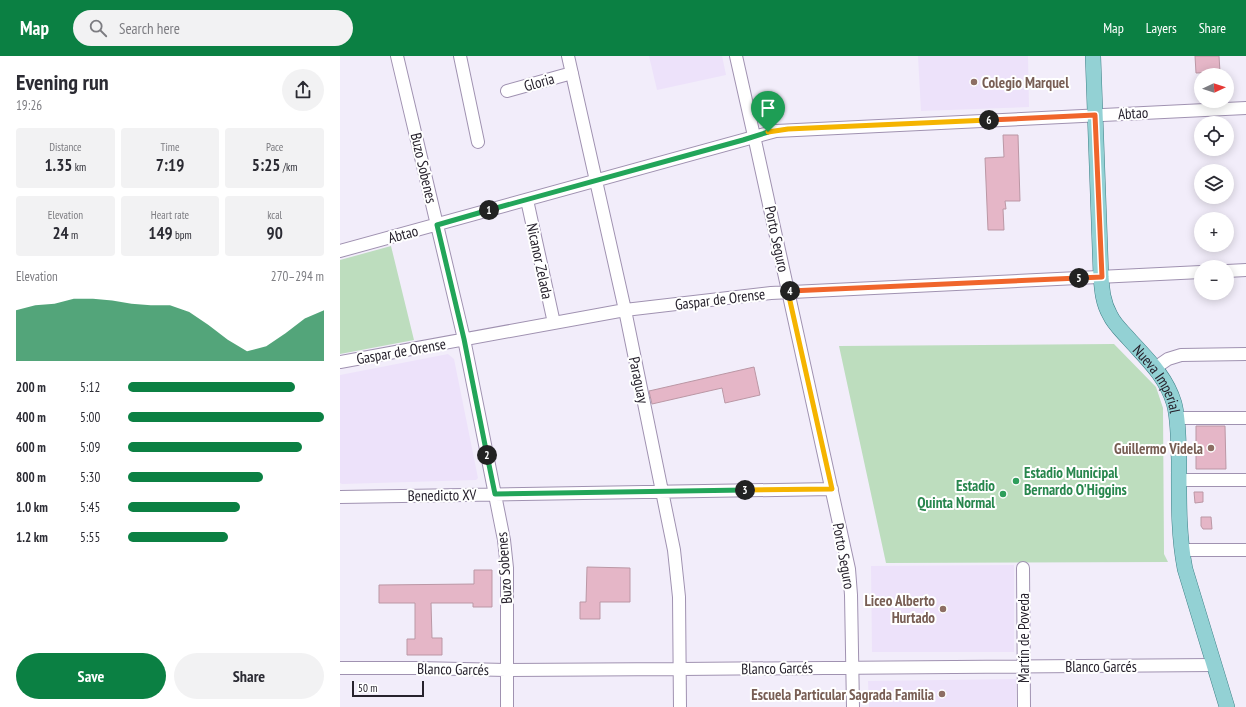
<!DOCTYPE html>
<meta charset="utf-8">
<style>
body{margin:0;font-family:"PT Sans Narrow",sans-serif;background:#f2f2f3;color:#2b2b33;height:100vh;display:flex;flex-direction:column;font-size:15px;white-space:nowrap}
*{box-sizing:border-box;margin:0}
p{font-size:13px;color:#7c7c81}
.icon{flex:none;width:22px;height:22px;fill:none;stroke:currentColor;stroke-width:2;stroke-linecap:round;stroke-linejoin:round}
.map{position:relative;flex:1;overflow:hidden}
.panel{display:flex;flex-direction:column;background:#fff;width:340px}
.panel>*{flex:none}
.needle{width:26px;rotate:86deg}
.buttons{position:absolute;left:854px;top:12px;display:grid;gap:8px}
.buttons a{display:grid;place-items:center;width:40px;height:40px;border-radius:50%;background:#fff;box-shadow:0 2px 10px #0003;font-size:20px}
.scale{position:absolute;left:12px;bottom:10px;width:72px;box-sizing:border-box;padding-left:4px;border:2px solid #27222d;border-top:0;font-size:11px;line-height:14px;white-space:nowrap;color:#27222d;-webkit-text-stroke:3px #fff;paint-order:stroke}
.pin{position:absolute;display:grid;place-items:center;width:34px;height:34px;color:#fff;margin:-41px -17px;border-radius:50% 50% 50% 0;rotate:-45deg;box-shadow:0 0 4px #0007}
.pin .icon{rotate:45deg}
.km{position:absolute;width:20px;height:20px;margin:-10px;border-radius:50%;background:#222;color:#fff;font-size:11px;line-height:20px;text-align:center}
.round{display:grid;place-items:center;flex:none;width:42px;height:42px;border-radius:21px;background:#f2f2f3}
.head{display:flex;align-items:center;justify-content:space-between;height:68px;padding:0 16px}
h1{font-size:22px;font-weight:700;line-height:30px}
.figures{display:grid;grid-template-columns:repeat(3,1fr);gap:6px;height:68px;padding:4px 16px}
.figures div{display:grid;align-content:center;border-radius:4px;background:#f2f2f3;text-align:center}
.figures b{font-size:17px;font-weight:700}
.figures small{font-size:11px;font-weight:400}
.figures p{font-size:11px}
.chart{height:112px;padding:8px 16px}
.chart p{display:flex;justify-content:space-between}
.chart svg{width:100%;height:72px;margin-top:4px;fill:#0b8043;opacity:.7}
.action{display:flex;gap:8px;margin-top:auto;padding:8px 16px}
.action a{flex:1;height:46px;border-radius:24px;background:#0b8043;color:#fff;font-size:16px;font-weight:700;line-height:46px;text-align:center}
.action a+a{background:#f2f2f3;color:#2b2b33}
ul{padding:0 16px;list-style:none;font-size:13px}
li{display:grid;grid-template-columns:64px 48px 1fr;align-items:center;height:30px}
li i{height:10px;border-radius:5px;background:#0b8043}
header{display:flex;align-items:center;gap:24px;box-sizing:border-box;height:56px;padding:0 20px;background:#0b8043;color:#fff}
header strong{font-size:19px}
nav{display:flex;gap:22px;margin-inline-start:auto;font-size:14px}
.search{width:280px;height:36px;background:#f2f2f3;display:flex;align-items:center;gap:10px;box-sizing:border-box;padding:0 14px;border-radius:22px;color:#7c7c81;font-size:15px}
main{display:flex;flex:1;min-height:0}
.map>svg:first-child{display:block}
.built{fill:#ede2fa}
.green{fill:#bdddbe}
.building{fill:#e5b6c7;stroke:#bb97a5}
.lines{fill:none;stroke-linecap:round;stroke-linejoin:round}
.minor-casing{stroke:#a092b1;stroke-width:14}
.major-casing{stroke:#3e8087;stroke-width:16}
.minor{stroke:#fff;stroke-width:12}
.major{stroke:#93d1d4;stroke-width:15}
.split-1-casing{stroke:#fff;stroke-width:8}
.split-2-casing{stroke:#fff;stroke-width:8}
.split-3-casing{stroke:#fff;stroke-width:8}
.split-4-casing{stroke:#fff;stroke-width:8}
.split-5-casing{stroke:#fff;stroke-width:8}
.split-6-casing{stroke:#fff;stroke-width:8}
.split-7-casing{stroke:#fff;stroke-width:8}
.split-1{stroke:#22a559;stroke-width:5}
.split-2{stroke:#22a559;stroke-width:5}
.split-3{stroke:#22a559;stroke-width:5}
.split-4{stroke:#f5b400;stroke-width:5}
.split-5{stroke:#f0652b;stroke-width:5}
.split-6{stroke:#f0652b;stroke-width:5}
.split-7{stroke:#f5b400;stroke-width:5}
.education-dot{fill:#8d6e63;stroke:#fff;stroke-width:1.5}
.leisure-dot{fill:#2e9e5b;stroke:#fff;stroke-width:1.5}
.labels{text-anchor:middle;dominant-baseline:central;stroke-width:4;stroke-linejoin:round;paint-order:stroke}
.street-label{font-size:15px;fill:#27222d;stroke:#fff}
.education-label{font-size:15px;font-weight:bold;fill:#785e54;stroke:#fff;text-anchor:end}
.leisure-label{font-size:15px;font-weight:bold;fill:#27864d;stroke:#fff;text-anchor:start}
</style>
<header>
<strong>Map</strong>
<div class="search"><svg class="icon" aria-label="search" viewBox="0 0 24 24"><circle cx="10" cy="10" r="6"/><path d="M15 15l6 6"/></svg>Search here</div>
<nav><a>Map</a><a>Layers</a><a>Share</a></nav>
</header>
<main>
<section class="panel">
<div class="head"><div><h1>Evening run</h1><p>19:26</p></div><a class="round"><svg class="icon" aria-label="share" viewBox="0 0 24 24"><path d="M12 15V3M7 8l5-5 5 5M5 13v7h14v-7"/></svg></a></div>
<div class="figures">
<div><p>Distance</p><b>1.35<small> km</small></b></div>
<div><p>Time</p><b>7:19</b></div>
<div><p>Pace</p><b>5:25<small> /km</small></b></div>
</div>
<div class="figures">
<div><p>Elevation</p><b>24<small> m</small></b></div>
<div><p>Heart rate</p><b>149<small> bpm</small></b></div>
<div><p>kcal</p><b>90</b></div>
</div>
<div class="chart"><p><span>Elevation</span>270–294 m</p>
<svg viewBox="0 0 160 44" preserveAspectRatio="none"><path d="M0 44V13L10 10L20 9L30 6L40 6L50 7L60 9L70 10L80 10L90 14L100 22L110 31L120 38L130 35L140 27L150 18L160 13V44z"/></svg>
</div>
<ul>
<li><b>200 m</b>5:12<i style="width:85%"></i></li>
<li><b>400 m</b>5:00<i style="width:100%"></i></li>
<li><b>600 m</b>5:09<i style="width:89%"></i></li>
<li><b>800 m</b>5:30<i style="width:69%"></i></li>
<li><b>1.0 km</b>5:45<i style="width:57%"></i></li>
<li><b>1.2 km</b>5:55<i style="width:51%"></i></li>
</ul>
<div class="action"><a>Save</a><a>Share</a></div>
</section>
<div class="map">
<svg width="906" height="651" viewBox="0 0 906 651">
<rect width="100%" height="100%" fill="#f2edfa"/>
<!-- built -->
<path class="built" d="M309,0H382L386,19L317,34Z
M578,0H688L689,51L581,55Z
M108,298L114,303L138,422L136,424L2,428L0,427V319Z
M674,509V596H532L531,510Z
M676,623V651H529L528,625Z"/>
<!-- green -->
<path class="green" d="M51,190L74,284L0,298V204Z
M774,288L816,331L823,352L824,498L828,506L546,507L499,290Z"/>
<!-- building -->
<path class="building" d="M855,0H879L880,16L856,17Z
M663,79H678L680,145H665L666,153H663L664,174H648L645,102L664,101Z
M414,311L420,339L385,347L382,332L312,348L309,335Z
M856,370H885L886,413H856Z
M854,436H863V446L855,447Z
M861,461H871L872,473H863L861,470Z
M247,511L290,512V546H260V563H240V546H246Z
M134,514H152V551H133V547H91L92,582H102V599H67V583H75V547H39V529L134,528Z"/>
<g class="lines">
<!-- minor casing -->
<g class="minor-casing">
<path id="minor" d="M57,0L124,283L164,484L167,512V651
M120,0L138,86
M228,0L285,254L334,494L339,541L340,651
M396,0L414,80L509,513L511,539L513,651
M167,35L232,17
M187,144L214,267
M0,195L436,75L906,52
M887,215L906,214
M0,306L285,254L431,237L861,216
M815,312L828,303L841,299L906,298
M837,362H906
M839,424H906
M0,441L492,433
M842,494H906
M683,512L684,651
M0,612H78L166,614L340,613L874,609"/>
</g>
<!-- major casing -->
<g class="major-casing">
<g id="major">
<path id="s1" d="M753,0L761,221C762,234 763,247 770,259C774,268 782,275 789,283C806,302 826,320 834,347C839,365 838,385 839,404C839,441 838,477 845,513L887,651"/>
</g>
</g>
<!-- minor -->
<use href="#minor" class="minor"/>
<!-- major -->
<use href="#major" class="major"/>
</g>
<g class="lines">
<!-- split-1 casing -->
<g class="split-1-casing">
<path id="split-1" d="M149,154L403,84L428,76"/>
</g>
<!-- split-2 casing -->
<g class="split-2-casing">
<path id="split-2" d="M147,399L124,283L97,169L149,154"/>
</g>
<!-- split-3 casing -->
<g class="split-3-casing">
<path id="split-3" d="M147,399L155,438L405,434"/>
</g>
<!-- split-4 casing -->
<g class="split-4-casing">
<path id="split-4" d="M405,434L492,433L448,236L450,235"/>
</g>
<!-- split-5 casing -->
<g class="split-5-casing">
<path id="split-5" d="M450,235L739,222"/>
</g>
<!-- split-6 casing -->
<g class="split-6-casing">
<path id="split-6" d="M649,64L755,59L762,221L739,222"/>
</g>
<!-- split-7 casing -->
<g class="split-7-casing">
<path id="split-7" d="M428,76L448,73L649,64"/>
</g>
<!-- split-1 -->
<use href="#split-1" class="split-1"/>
<!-- split-2 -->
<use href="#split-2" class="split-2"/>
<!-- split-3 -->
<use href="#split-3" class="split-3"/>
<!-- split-4 -->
<use href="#split-4" class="split-4"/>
<!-- split-5 -->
<use href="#split-5" class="split-5"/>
<!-- split-6 -->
<use href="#split-6" class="split-6"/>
<!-- split-7 -->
<use href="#split-7" class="split-7"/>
</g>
<!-- markers -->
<g class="education-dot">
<circle cx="634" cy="26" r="4"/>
<circle cx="871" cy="392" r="4"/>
<circle cx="603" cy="553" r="4"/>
<circle cx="602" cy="638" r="4"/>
</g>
<g class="leisure-dot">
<circle cx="676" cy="425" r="4"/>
<circle cx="663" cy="438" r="4"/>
</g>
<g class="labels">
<!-- street labels -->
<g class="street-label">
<text transform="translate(199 26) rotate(-16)">Gloria</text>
<text transform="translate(793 57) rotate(-3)">Abtao</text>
<text transform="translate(84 112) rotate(77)">Buzo Sobenes</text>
<text transform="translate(63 178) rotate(-15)">Abtao</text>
<text transform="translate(437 183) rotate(78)">Porto Seguro</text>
<text transform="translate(200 205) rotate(78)">Nicanor Zelada</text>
<text transform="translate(380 243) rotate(-7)">Gaspar de Orense</text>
<text transform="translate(61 295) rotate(-10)">Gaspar de Orense</text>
<text transform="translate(299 324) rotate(78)">Paraguay</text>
<text stroke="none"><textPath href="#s1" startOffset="341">Nueva Imperial</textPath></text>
<text transform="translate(102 439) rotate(-1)">Benedicto XV</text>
<text transform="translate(504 500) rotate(80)">Porto Seguro</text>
<text transform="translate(164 512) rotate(-94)">Buzo Sobenes</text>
<text transform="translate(683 582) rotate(-90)">Martín de Poveda</text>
<text x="761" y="610">Blanco Garcés</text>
<text transform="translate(437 612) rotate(-1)">Blanco Garcés</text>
<text transform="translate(113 613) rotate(1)">Blanco Garcés</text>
</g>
<!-- education labels -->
<g class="education-label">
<text x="642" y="26" text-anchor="start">Colegio Marquel</text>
<text x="863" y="392">Guillermo Videla</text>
<text x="595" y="544">Liceo Alberto<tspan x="595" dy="17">Hurtado</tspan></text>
<text x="594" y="638">Escuela Particular Sagrada Familia</text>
</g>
<!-- leisure labels -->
<g class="leisure-label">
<text x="684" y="416">Estadio Municipal<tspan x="684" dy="17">Bernardo O'Higgins</tspan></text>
<text x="655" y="429" text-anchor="end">Estadio<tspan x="655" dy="17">Quinta Normal</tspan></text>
</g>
</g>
</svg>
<div class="buttons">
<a><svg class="needle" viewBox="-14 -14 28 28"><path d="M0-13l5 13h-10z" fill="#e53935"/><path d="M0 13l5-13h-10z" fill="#7c7c81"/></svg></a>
<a><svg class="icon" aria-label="locate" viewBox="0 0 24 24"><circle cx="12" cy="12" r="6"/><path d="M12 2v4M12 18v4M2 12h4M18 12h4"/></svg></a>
<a><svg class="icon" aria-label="layers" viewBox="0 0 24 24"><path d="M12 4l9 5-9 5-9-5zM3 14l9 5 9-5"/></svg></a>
<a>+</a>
<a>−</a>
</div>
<div class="scale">50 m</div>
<div class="pin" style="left:428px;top:76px;background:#1e9e55"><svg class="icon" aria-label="arrive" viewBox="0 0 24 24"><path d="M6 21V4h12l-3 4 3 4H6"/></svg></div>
<b class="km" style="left:149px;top:154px">1</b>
<b class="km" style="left:147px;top:399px">2</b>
<b class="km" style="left:405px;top:434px">3</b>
<b class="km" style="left:450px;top:235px">4</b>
<b class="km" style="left:739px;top:222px">5</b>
<b class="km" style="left:649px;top:64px">6</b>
</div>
</main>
